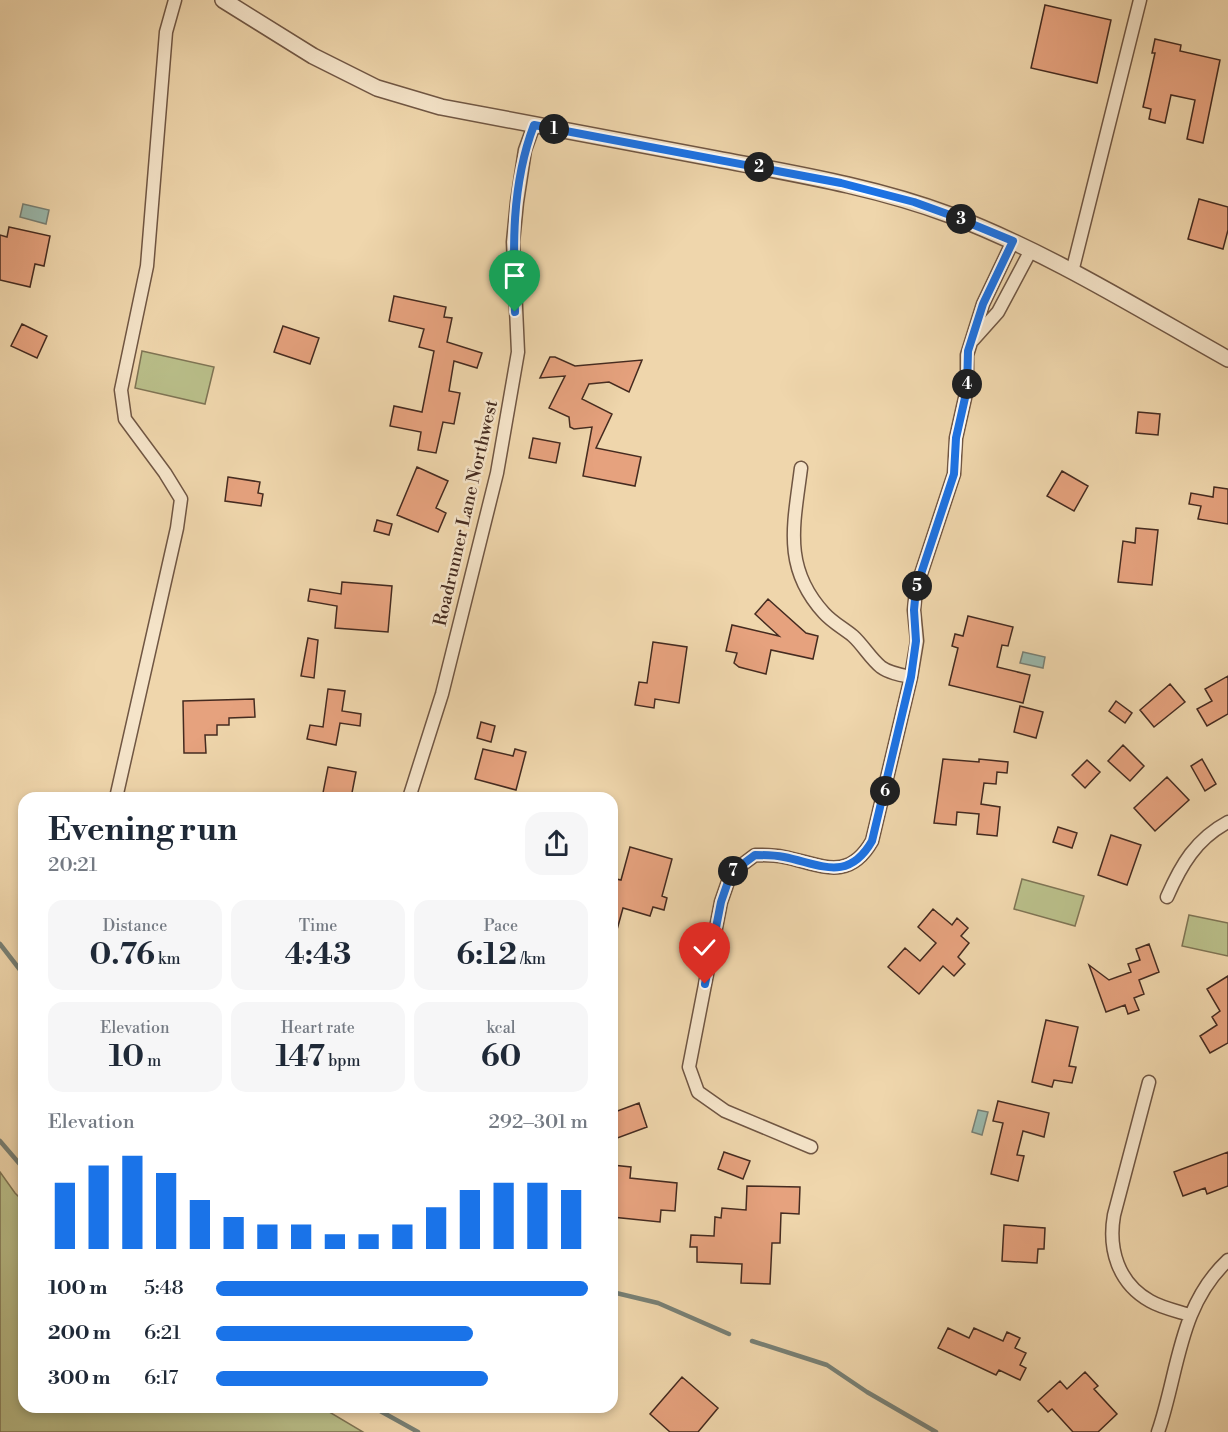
<!DOCTYPE html>
<meta charset="utf-8">
<style>
body{margin:0;font-family:"Libre Bodoni",serif;background:#f6f6f7;color:#1f2937;height:100vh;display:flex;flex-direction:column;font-size:22px;white-space:nowrap}
*{box-sizing:border-box;margin:0}
p{font-size:20px;color:#747a83}
.icon{flex:none;width:33px;height:33px;fill:none;stroke:currentColor;stroke-width:2;stroke-linecap:round;stroke-linejoin:round}
.map{position:relative;flex:1;overflow:hidden}
.sheet{position:absolute;left:18px;top:792px;width:600px;height:621px;display:flex;flex-direction:column;background:#fff;border-radius:18px;box-shadow:0 3px 9px #0003}
.sheet>*{flex:none}
.pin{position:absolute;display:grid;place-items:center;width:51px;height:51px;color:#fff;margin:-62px -26px;border-radius:50% 50% 50% 0;rotate:-45deg;box-shadow:0 0 6px #0007}
.pin .icon{rotate:45deg}
.km{position:absolute;width:30px;height:30px;margin:-15px;border-radius:50%;background:#222;color:#fff;font-size:16px;line-height:30px;text-align:center}
.round{display:grid;place-items:center;flex:none;width:63px;height:63px;border-radius:18px;background:#f6f6f7}
.summary{display:flex;align-items:center;justify-content:space-between;height:102px;padding:0 30px}
h1{font-size:33px;font-weight:800;line-height:45px}
.metrics{display:grid;grid-template-columns:repeat(3,1fr);gap:9px;height:102px;padding:6px 30px}
.metrics div{display:grid;align-content:center;border-radius:15px;background:#f6f6f7;text-align:center}
.metrics b{font-size:30px;font-weight:800}
.metrics small{font-size:16px;font-weight:400}
.metrics p{font-size:16px}
.chart{height:168px;padding:12px 30px}
.chart p{display:flex;justify-content:space-between}
.chart svg{width:100%;height:108px;margin-top:6px;stroke:#1a73e8;stroke-width:6}
ul{padding:0 30px;list-style:none;font-size:20px}
li{display:grid;grid-template-columns:96px 72px 1fr;align-items:center;height:45px}
li i{height:15px;border-radius:8px;background:#1a73e8}
.map>svg:first-child{display:block}
.green{fill:#b9be89;stroke:#7f7454;stroke-width:1.5}
.water{fill:#9ab9ad;stroke:#788075;stroke-width:1.5}
.lines{fill:none;stroke-linecap:round;stroke-linejoin:round}
.stream{stroke:#788075;stroke-width:4.5}
.building{fill:#e6a27e;stroke:#452b20;stroke-width:1.5}
.minor-casing{stroke:#705643;stroke-width:15}
.tertiary-casing{stroke:#705643;stroke-width:18}
.minor{stroke:#f5e4c9;stroke-width:12}
.tertiary{stroke:#f5e4c9;stroke-width:15}
.route-casing{stroke:#fff;stroke-width:12}
.route{stroke:#1a73e8;stroke-width:8}
.labels{text-anchor:middle;dominant-baseline:central;stroke-width:5;stroke-linejoin:round;paint-order:stroke}
.street-label{font-size:18px;fill:#452b20;stroke:#f5e4c9}
</style>
<div class="map">
<svg width="1228" height="1432" viewBox="0 0 1228 1432">
<rect width="100%" height="100%" fill="#efd6ac"/>
<filter id="stains"><feTurbulence type="fractalNoise" baseFrequency=".00333" numOctaves="4"/><feColorMatrix values="0 0 0 0 .2 0 0 0 0 .09 0 0 0 0 .02 0 0 0 .5 -.17"/></filter>
<radialGradient id="worn" r=".72"><stop offset=".6" stop-color="#630" stop-opacity="0"/><stop offset="1" stop-color="#630" stop-opacity=".3"/></radialGradient>
<!-- green -->
<path class="green" d="M142,351L214,367L205,404L135,388Z
M1022,879L1084,896L1075,926L1014,909Z
M1189,915L1228,923V956L1182,946Z
M0,1172L15,1193L24,1202V1407H321L363,1432H0Z"/>
<!-- water -->
<path class="water" d="M23,204L49,210L46,224L20,217Z
M1023,652L1045,657L1043,668L1020,663Z
M978,1110L988,1112L982,1135L972,1132Z"/>
<g class="lines">
<!-- stream -->
<path class="stream" d="M0,944L24,975
M0,1141L24,1169
M612,1292L658,1303L729,1334
M752,1341L827,1365L867,1392L936,1432
M373,1407L418,1432"/>
</g>
<!-- building -->
<path class="building" d="M1045,5L1111,20L1097,83L1031,68Z
M1155,39L1181,45L1180,51L1220,60L1203,143L1187,139L1195,100L1171,95L1165,123L1149,119L1151,109L1143,107L1155,53H1152Z
M1199,199L1228,207V230L1223,249L1188,239Z
M9,227L50,236L44,266L35,264L30,287L0,280V235L7,237Z
M394,296L446,307L444,317L452,318L447,342L482,353L477,368L454,361L449,391L460,393L454,424L443,422L436,453L418,450L421,432L390,426L394,406L422,412L434,351L419,347L424,329L389,321Z
M22,324L47,336L37,358L11,346Z
M283,326L319,338L310,364L274,352Z
M550,357H555L575,366L642,360L629,392L609,382L589,384L582,399L612,414L596,448L641,457L635,486L583,476L592,427L574,429L570,427L569,417L549,408L565,376L540,378Z
M1138,412L1160,414L1158,435L1136,433Z
M533,438L560,443L556,463L529,458Z
M417,467L448,481L436,508L446,513L438,532L397,515Z
M1062,471L1088,486L1074,511L1047,496Z
M228,477L260,482L258,493L263,494L261,506L225,501Z
M1214,487L1228,489V524L1198,519L1201,506L1189,504L1191,493L1213,497Z
M377,520L392,524L389,535L374,531Z
M1136,528L1158,530L1152,585L1118,582L1123,541L1135,543Z
M342,582L392,586L388,632L335,628L337,606L308,601L310,589L341,594Z
M768,599L806,633L818,636L813,659L771,650L766,674L739,667L734,663L737,653L726,651L732,625L779,636L755,614Z
M968,616L1013,627L1008,646L1002,645L997,667L1030,675L1023,703L949,685L958,648L952,646L955,634L963,636Z
M308,638L318,640L314,678L301,676Z
M653,642L687,647L679,703L655,699L654,708L635,705L639,682L647,683Z
M1228,676V714L1207,726L1197,709L1212,701L1205,689Z
M1170,684L1185,702L1154,727L1140,710Z
M328,689L345,691L342,711L361,714L360,726L340,723L336,745L307,739L310,725L323,727Z
M254,699L255,717L229,718V725H217V735H205L206,753H184L183,701Z
M1116,701L1132,713L1125,723L1109,711Z
M1020,706L1043,712L1036,738L1014,732Z
M481,722L495,726L491,742L477,738Z
M1123,745L1144,766L1130,781L1108,761Z
M483,749L513,756L515,749L526,752L516,790L475,779Z
M943,759L979,762V759L1008,762L1007,773L997,772L996,784L984,783L981,804L1000,807L997,836L977,834L979,814L957,812L956,825L934,823Z
M1202,759L1216,784L1205,791L1191,766Z
M1087,760L1100,772L1085,788L1072,775Z
M328,767L356,772L351,798H322Z
M1167,777L1189,800L1155,831L1134,808Z
M1058,827L1077,833L1072,848L1053,842Z
M1111,835L1141,845L1127,885L1098,875Z
M630,847L672,859L662,896L667,898L664,910L653,907L650,916L623,908L615,937L612,936V878L621,880Z
M933,909L952,925L957,918L968,928L961,936L969,943L958,957L965,964L954,976L943,966L919,994L888,967L905,948L920,961L936,943L918,927Z
M1149,944L1159,972L1139,980L1144,994L1134,998L1139,1010L1128,1014L1125,1005L1106,1012L1089,965L1109,980L1131,972L1128,964L1140,960L1136,949Z
M1228,976V1043L1210,1053L1200,1036L1217,1025L1212,1017L1220,1011L1207,989Z
M1046,1020L1078,1027L1069,1066L1076,1067L1072,1083L1054,1080L1052,1087L1032,1082Z
M998,1101L1049,1113L1044,1137L1023,1131L1017,1155L1024,1156L1018,1181L991,1174L1003,1123L993,1121Z
M639,1103L647,1127L612,1140V1113Z
M724,1152L750,1161L743,1179L718,1169Z
M1228,1152V1186L1207,1194L1205,1188L1183,1196L1174,1172Z
M612,1165L631,1167L630,1178L677,1183L675,1211L661,1210L660,1222L612,1217Z
M747,1186L800,1187L799,1214L781,1213L780,1243H772L770,1284L741,1283L742,1264L697,1262V1247H690L691,1235L714,1236L715,1217L721,1218L722,1208L746,1210Z
M1004,1225L1045,1228L1044,1249H1038L1037,1263L1002,1261Z
M948,1328L969,1338L974,1328L1003,1341L1007,1332L1020,1338L1015,1348L1026,1353L1020,1365L1026,1368L1020,1380L999,1370L996,1375L938,1348Z
M1085,1372L1098,1386L1094,1389L1117,1414L1098,1432H1073L1052,1409L1048,1412L1038,1401L1060,1381L1067,1389Z
M682,1377L718,1408L698,1432H670L650,1414Z"/>
<g class="lines">
<!-- minor casing -->
<g class="minor-casing">
<path id="minor" d="M1072,272L1140,0
M973,340L998,312L1031,250
M801,468C794,524 782,567 824,613C832,622 843,628 853,636C863,645 870,658 881,667C889,673 901,675 911,677
M116,798L177,528L181,499L165,473L125,419L121,390L147,266L166,32L175,0
M409,798L442,694L497,473L518,352L513,242L517,202L525,150L534,125
M1167,897C1181,865 1196,839 1228,822
M1149,1082L1114,1215C1108,1249 1118,1283 1150,1301C1162,1308 1177,1311 1190,1315
M811,1147L725,1111L698,1092L689,1067L721,902L731,873L755,855C764,855 774,855 784,857C820,864 848,883 872,841L911,677L917,641L914,610L916,589L954,474L956,438L967,389V355L983,304L1013,241
M1158,1432C1179,1371 1178,1307 1228,1260"/>
</g>
<!-- tertiary casing -->
<g class="tertiary-casing">
<path id="tertiary" d="M223,0L313,56L377,88L441,107C533,125 625,142 717,159C796,174 875,187 950,215C1048,252 1137,308 1228,359"/>
</g>
<!-- minor -->
<use href="#minor" class="minor"/>
<!-- tertiary -->
<use href="#tertiary" class="tertiary"/>
</g>
<g class="lines">
<!-- route casing -->
<g class="route-casing">
<path id="route" d="M515,312C513,249 511,185 534,125L841,183L914,202L950,215L1013,241L983,304L968,351L967,389L956,438L954,474L916,589L914,610L916,641L911,677L872,841C848,883 820,864 784,857C774,855 764,855 755,855L731,873L721,902L705,984"/>
</g>
<!-- route -->
<use href="#route" class="route"/>
</g>
<g class="labels">
<!-- street labels -->
<g class="street-label">
<text transform="translate(466 513) rotate(-77)">Roadrunner Lane Northwest</text>
</g>
</g>
<rect width="100%" height="100%" filter="url(#stains)"/>
<rect width="100%" height="100%" fill="url(#worn)"/>
</svg>
<div class="pin" style="left:515px;top:312px;background:#1e9e55"><svg class="icon" aria-label="arrive" viewBox="0 0 24 24"><path d="M6 21V4h12l-3 4 3 4H6"/></svg></div>
<div class="pin" style="left:705px;top:984px;background:#d93025"><svg class="icon" aria-label="check" viewBox="0 0 24 24"><path d="M5 12l5 5 9-10"/></svg></div>
<b class="km" style="left:554px;top:129px">1</b>
<b class="km" style="left:759px;top:167px">2</b>
<b class="km" style="left:961px;top:219px">3</b>
<b class="km" style="left:967px;top:384px">4</b>
<b class="km" style="left:917px;top:586px">5</b>
<b class="km" style="left:885px;top:791px">6</b>
<b class="km" style="left:733px;top:871px">7</b>
<section class="sheet">
<div class="summary"><div><h1>Evening run</h1><p>20:21</p></div><a class="round"><svg class="icon" aria-label="share" viewBox="0 0 24 24"><path d="M12 15V3M7 8l5-5 5 5M5 13v7h14v-7"/></svg></a></div>
<div class="metrics">
<div><p>Distance</p><b>0.76<small> km</small></b></div>
<div><p>Time</p><b>4:43</b></div>
<div><p>Pace</p><b>6:12<small> /km</small></b></div>
</div>
<div class="metrics">
<div><p>Elevation</p><b>10<small> m</small></b></div>
<div><p>Heart rate</p><b>147<small> bpm</small></b></div>
<div><p>kcal</p><b>60</b></div>
</div>
<div class="chart"><p><span>Elevation</span>292–301 m</p>
<svg viewBox="0 0 160 44" preserveAspectRatio="none"><path d="M5 44V17M15 44V10M25 44V6M35 44V13M45 44V24M55 44V31M65 44V34M75 44V34M85 44V38M95 44V38M105 44V34M115 44V27M125 44V20M135 44V17M145 44V17M155 44V20"/></svg>
</div>
<ul>
<li><b>100 m</b>5:48<i style="width:100%"></i></li>
<li><b>200 m</b>6:21<i style="width:69%"></i></li>
<li><b>300 m</b>6:17<i style="width:73%"></i></li>
</ul>
</section>
</div>
